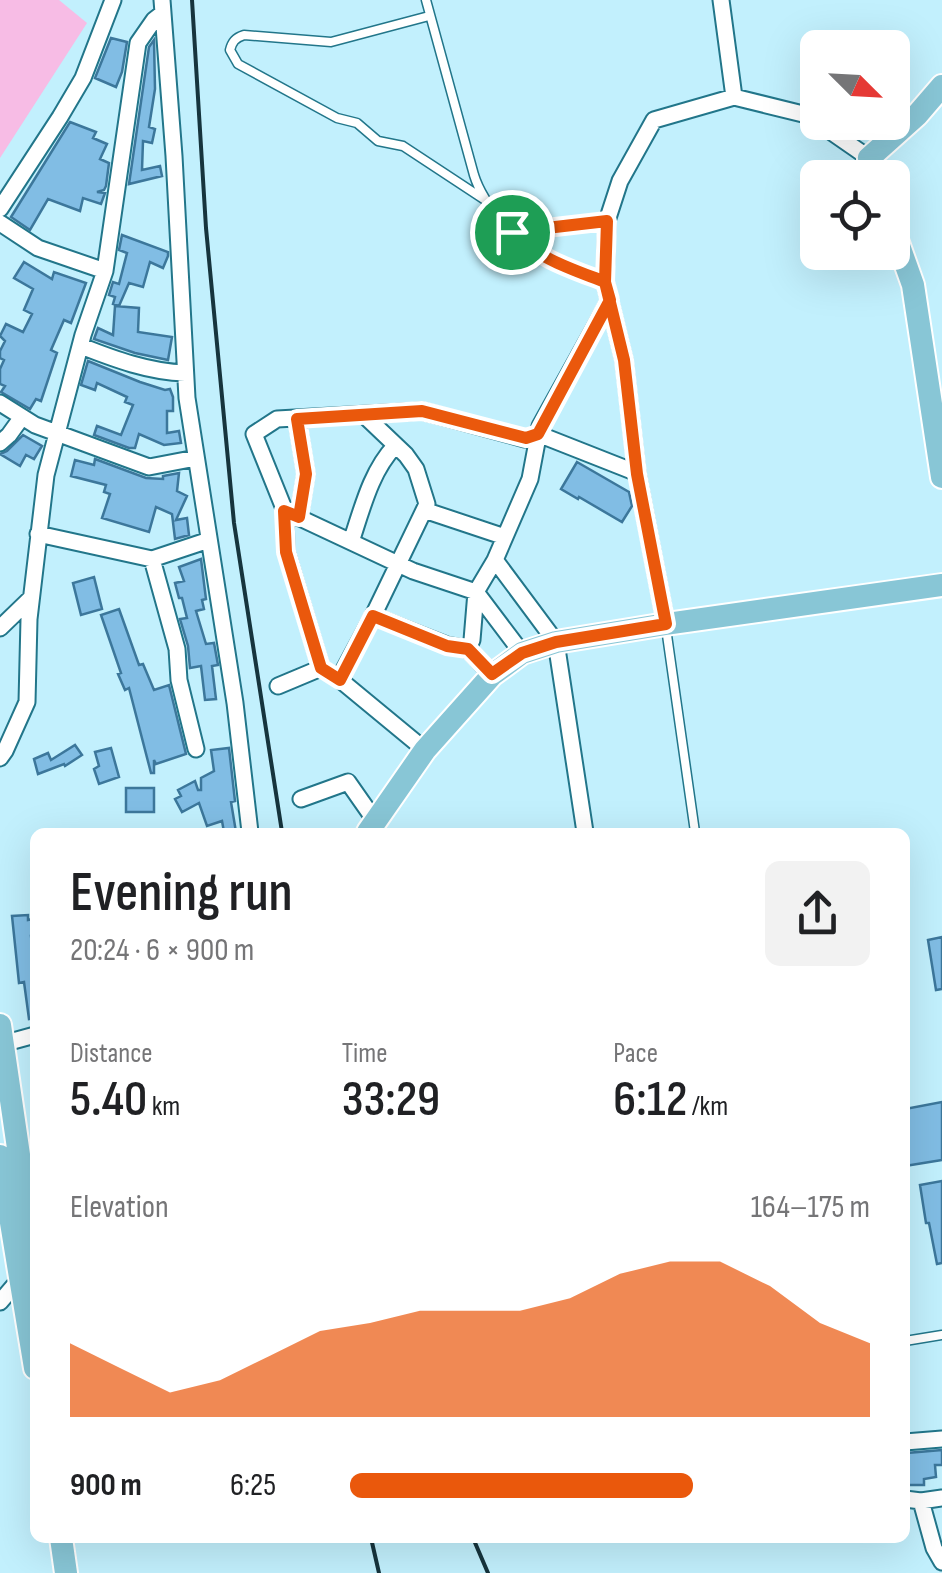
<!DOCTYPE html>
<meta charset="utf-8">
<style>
body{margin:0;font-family:"Sofia Sans Condensed",sans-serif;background:#f2f2f2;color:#202124;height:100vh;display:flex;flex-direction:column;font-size:38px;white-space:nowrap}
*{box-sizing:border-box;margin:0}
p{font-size:32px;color:#757577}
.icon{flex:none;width:55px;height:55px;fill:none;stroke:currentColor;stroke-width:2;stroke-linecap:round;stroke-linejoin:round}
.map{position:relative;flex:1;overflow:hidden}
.sheet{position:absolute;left:30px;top:828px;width:880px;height:715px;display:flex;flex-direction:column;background:#fff;border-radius:15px;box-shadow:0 10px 40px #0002}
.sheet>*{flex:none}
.needle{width:65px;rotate:114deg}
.tools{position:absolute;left:800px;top:30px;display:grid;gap:20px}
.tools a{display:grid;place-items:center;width:110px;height:110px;border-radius:15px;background:#fff;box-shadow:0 10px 40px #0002;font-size:50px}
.pin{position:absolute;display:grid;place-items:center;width:85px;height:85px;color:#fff;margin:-42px;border:5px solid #fff;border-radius:50%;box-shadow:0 2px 10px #0007}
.round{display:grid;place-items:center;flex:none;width:105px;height:105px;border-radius:15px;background:#f2f2f2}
.overview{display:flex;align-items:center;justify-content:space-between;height:170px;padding:0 40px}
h1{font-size:55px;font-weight:600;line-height:75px}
.stats{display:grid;grid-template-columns:repeat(3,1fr);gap:15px;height:170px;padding:10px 40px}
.stats div{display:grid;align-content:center}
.stats b{font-size:50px;font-weight:600}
.stats small{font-size:28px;font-weight:400}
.stats p{font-size:28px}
.chart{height:280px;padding:20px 40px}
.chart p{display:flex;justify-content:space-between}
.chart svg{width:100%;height:180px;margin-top:10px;fill:#ea580c;opacity:.7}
ul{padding:0 40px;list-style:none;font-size:32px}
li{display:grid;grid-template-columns:160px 120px 1fr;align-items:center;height:75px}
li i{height:25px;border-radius:12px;background:#ea580c}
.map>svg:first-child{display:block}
.green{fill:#f7bce5}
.building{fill:#81bde4;stroke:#3c779b;stroke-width:2.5}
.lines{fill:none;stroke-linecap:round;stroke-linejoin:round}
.lane-casing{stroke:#22768a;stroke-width:11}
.street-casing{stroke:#22768a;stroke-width:19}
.primary-casing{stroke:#fff;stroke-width:26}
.lane{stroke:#fff;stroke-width:8}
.street{stroke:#fff;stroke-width:15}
.primary{stroke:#88c6d6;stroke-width:22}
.rail{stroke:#16343d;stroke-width:4}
.route-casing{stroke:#fff;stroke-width:20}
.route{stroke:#ea580c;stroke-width:12}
</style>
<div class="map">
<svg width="942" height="1573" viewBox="0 0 942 1573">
<rect width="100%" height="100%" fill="#c2f0fd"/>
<!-- green -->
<path class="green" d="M0,0H59L87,23L0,158Z"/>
<!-- building -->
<path class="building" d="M111,38L127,42L122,72L116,87L95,78Z
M154,40L155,89L149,127L155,129L152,143L143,141L142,170L160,166L162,176L129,184L149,47Z
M70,122L96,132L93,138L107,144L100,159L109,163L106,186L104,190L97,192L105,193L101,204L83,198L80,211L48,199L30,230L11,217Z
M122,235L168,252V256L163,268L150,262L143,287L129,283L119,306L113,304L115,297L109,295L113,282L119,284L127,253L119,250Z
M24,262L52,279L54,272L86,283L71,323L64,320L51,350L57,353L41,401L36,399L30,409L1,392L5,386L0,384V369L4,360L0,358V351L5,341L0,336L6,324L23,332L32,314L24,310L33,289L14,278Z
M115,306L139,308L138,332L172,337L168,360L135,353L94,339L98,328L113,335Z
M88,361L140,382L165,390L170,389L173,397V411H167V433L179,431L181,443L164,445L139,434L135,448H129L94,435L97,426L121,435L133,405L125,402L127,397L97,383L95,390L81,385Z
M23,435L42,446L34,459L26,455L20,466L0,454L7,451Z
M95,459L146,478L163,479V476L179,473L177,491L187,496L176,520L187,518L189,535L175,539L172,514L156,507L149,532L102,518L110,494L104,492L106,485L71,476L75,460L94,465Z
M577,462L629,492L632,506L622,522L579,497L578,499L561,489Z
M201,559L206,599L202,600L204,609L196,611L206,644L214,643L218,665L212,666L216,699L205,700L201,666L190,668L188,646L180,619L187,618L182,598H179L175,583L184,581L179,567Z
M94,577L102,609L81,615L73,583Z
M119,609L139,665L143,664L154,690L169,685L186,754L156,764L154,760V773H151L129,688L125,690L118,674L121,673L101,615Z
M75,745L82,755L65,766L64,764L38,774L34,759L48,753L51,760Z
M111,748L119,777L99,784L94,769L99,766L95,752Z
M229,748L235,801L231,802L236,832H224L222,821L207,826L199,803L182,812L175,799L181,796L178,790L195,781L198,790H201V778L214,771L211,750Z
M126,788H154V812H126Z
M28,915V920L33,919L34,936H31L35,972V1018L29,1019L24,982L19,983L12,916Z
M942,937V989L936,990L928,940Z
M942,1102V1160L905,1166V1109Z
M942,1181V1263L937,1264L929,1223H926L920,1185Z
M942,1450V1465H935L936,1477L924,1479V1485H907V1453Z"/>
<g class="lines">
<!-- lane casing -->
<g class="lane-casing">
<path id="lane" d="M426,0L474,175C483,204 517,244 545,258C564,268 585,274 605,282
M429,16L331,42L244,35C235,38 232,42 230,50L238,64L337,118L357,123L378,141L403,146L485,200
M513,232L607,221
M666,628L695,832
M905,1341L942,1335"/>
</g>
<!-- street casing -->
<g class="street-casing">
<path id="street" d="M162,0L174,156L187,398L235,703L250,832
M721,0L734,97L807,115L869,158
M0,209L60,117L83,78L113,0
M0,223L38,248L105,271
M81,346C114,359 149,372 185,373
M0,403L35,425L149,467L196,458
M365,416L406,455L416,469L427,504L373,616
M297,419L306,474L299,517
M0,443L9,435L22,417
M424,510L505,537
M285,511L254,434L277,419L422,411L525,439L538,434L637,473
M38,534L152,559L209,540
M351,542C362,509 371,471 395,446
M152,559L177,649L179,680L196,749
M495,560L556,642L585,832
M666,624L637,473L624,360L605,282L607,221L620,181L654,120L734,97
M0,628L31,598
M468,649L472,640L476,592L495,560L530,479L540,426L610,300
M321,668L286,551L285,511L413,571L476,592L522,653
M339,679L425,750
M278,686L321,668L339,679L373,616L447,645L468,649L492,675
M0,758L5,751L27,702L29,619L46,475L83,335L105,271L138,43L154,20L163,13
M301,799L348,782L376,822
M2,1044L35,1035
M0,1302L24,1274
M905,1442L942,1439
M905,1499L921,1501L934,1548L942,1562
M921,1501L942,1498"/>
</g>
<!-- primary casing -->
<g class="primary-casing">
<path id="primary" d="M876,178L869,158L917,115L942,86
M892,226L913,285L942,477
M368,832L425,750L492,675L522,653L556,642L666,624L942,585
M0,1025L35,1264
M0,1156L35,1368
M61,1538L66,1573"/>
</g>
<!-- lane -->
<use href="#lane" class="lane"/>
<!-- street -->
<use href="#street" class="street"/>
<!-- primary -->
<use href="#primary" class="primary"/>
<!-- rail -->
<path class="rail" d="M192,0L206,228L234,523L282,832
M371,1538L379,1573
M473,1538L488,1573"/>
</g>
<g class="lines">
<!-- route casing -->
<g class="route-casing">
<path id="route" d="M512,232C541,260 569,268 605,282L610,300L538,434L526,438L422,411L297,419L306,474L299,517L284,511L286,552L321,668L340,680L373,616L447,646L468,649L492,674L522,653L556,642L666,624L637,474L624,360L605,282L607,221L512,232"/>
</g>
<!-- route -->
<use href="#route" class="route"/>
</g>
</svg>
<div class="tools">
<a><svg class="needle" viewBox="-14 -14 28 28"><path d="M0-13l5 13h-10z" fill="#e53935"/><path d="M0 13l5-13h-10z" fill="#757577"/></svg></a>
<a><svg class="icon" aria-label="locate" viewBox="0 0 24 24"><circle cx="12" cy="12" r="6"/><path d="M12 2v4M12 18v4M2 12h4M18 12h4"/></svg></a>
</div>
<div class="pin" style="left:512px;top:232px;background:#1e9e55"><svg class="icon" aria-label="arrive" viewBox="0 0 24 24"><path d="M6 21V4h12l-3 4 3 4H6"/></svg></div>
<section class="sheet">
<div class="overview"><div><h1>Evening run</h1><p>20:24 · 6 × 900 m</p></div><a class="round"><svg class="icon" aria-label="share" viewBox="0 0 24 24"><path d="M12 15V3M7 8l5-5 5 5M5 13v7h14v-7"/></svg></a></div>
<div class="stats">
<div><p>Distance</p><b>5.40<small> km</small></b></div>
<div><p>Time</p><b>33:29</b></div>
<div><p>Pace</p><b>6:12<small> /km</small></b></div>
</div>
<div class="chart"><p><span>Elevation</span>164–175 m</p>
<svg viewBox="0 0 160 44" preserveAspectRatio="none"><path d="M0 44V26L10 32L20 38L30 35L40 29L50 23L60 21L70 18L80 18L90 18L100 15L110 9L120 6L130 6L140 12L150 21L160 26V44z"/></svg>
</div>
<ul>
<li><b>900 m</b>6:25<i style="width:66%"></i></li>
</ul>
</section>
</div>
